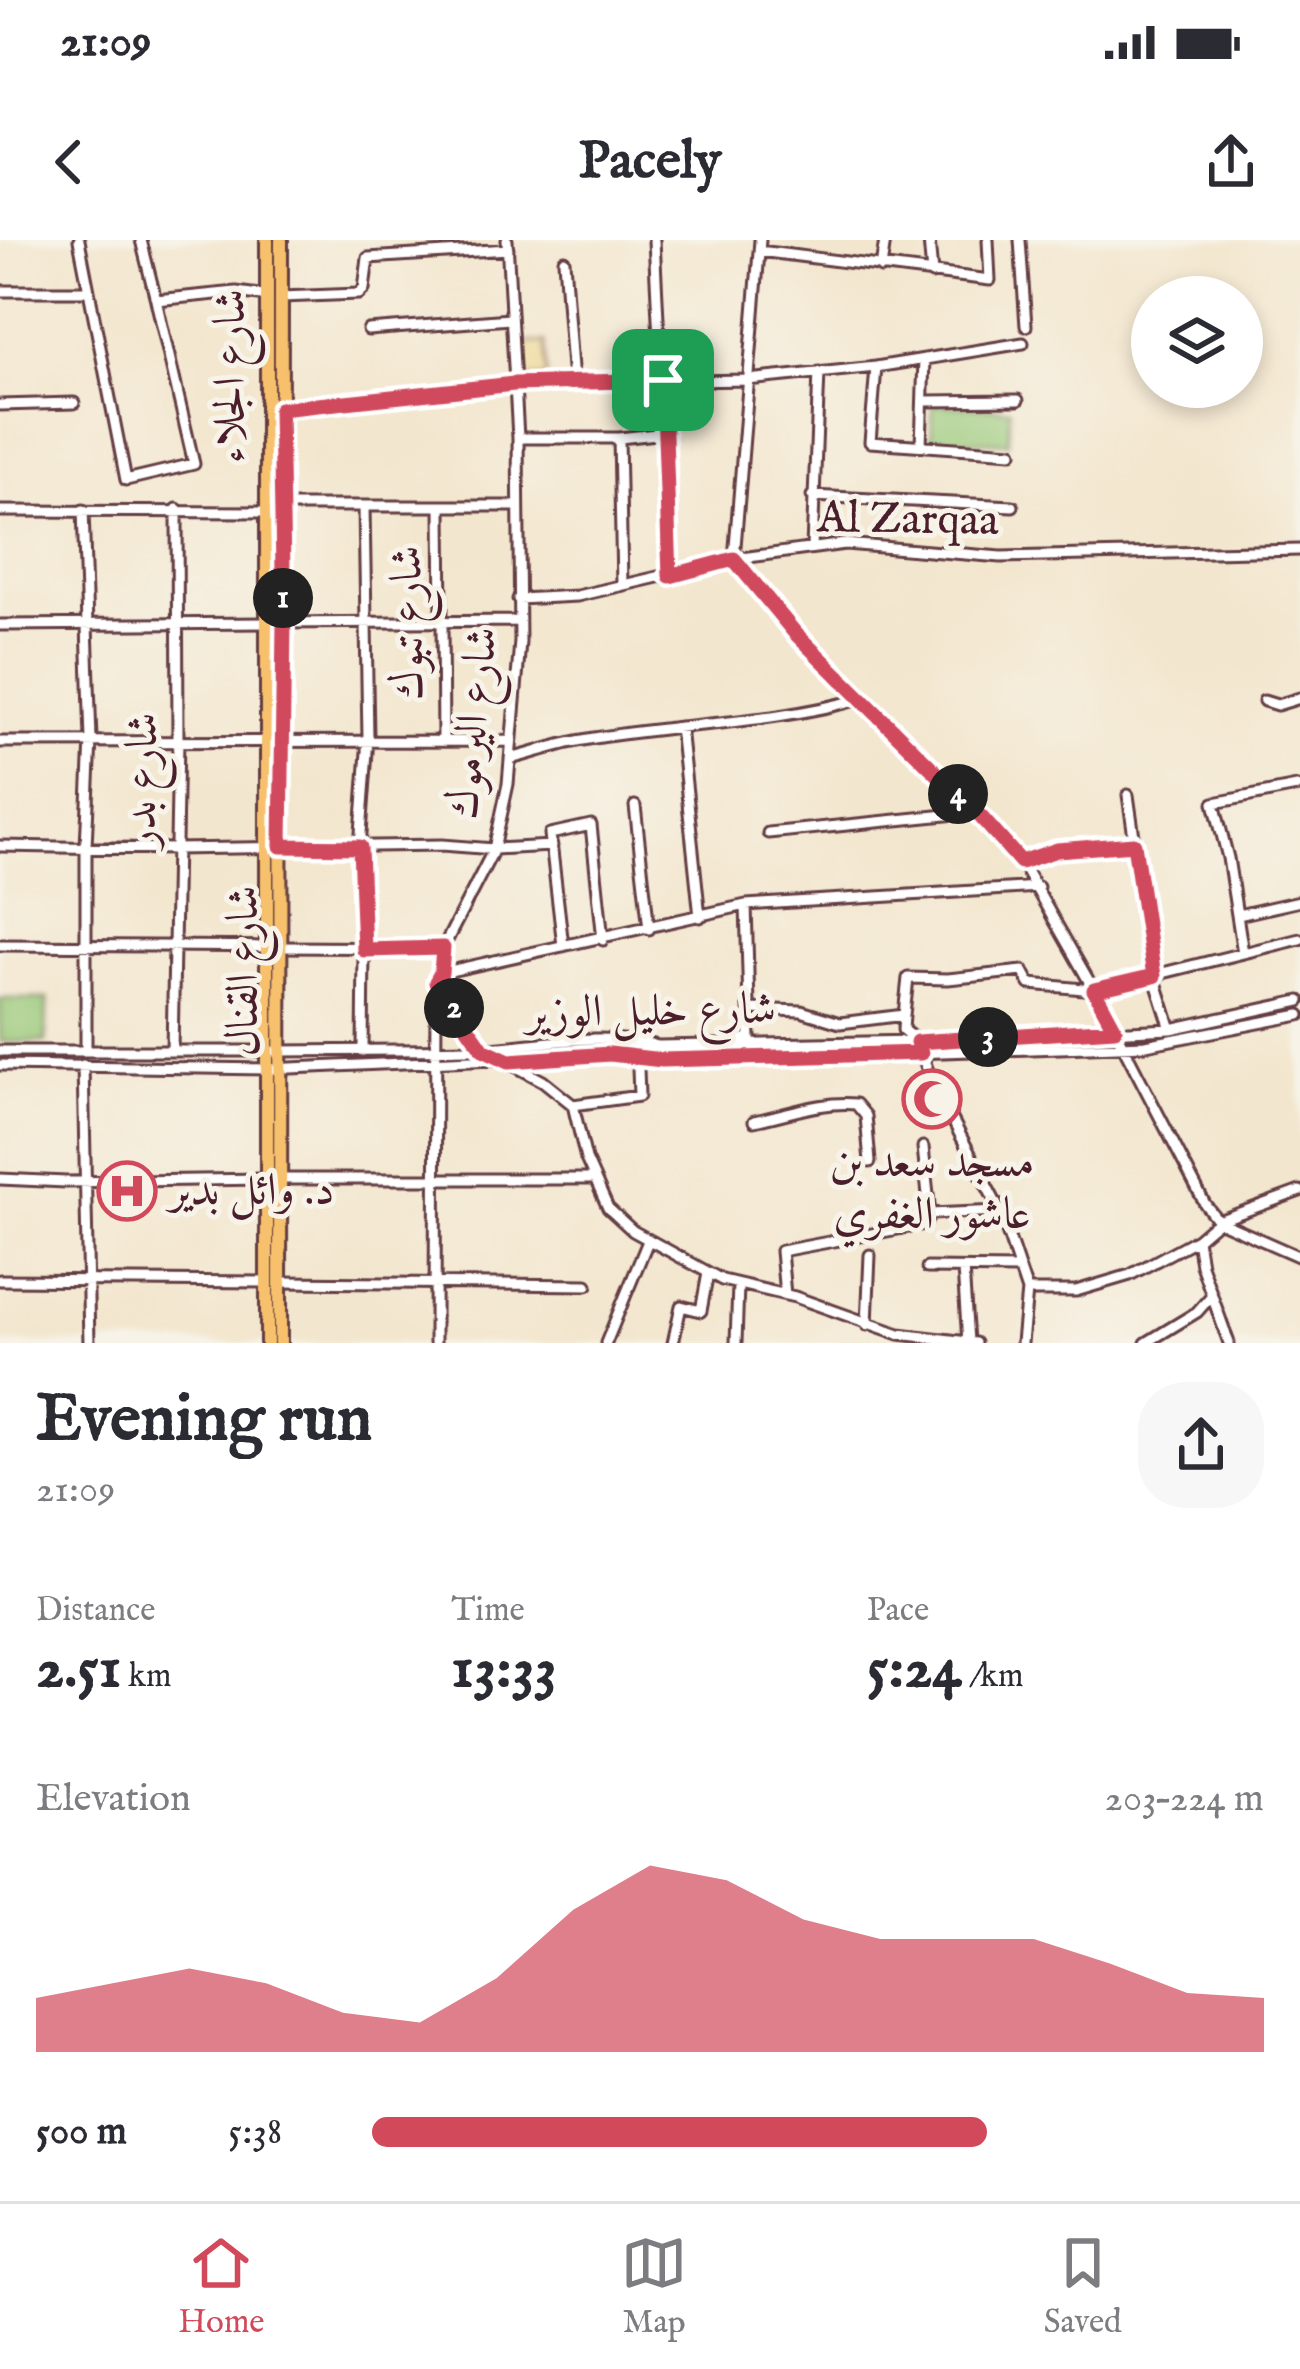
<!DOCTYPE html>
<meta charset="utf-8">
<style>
body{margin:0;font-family:"IM FELL English",Amiri,serif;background:#f7f7f7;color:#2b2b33;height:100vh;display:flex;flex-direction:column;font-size:45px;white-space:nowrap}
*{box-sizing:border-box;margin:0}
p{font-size:39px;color:#7c7c81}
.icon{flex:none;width:66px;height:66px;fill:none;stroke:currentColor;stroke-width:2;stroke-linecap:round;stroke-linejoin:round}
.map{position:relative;height:1103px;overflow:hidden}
.side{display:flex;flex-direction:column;background:#fff;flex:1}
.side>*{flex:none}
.buttons{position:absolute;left:1131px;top:36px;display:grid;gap:24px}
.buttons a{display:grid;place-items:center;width:132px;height:132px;border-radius:50%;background:#fff;box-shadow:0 6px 18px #0003;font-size:60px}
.pin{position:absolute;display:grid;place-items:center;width:102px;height:102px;color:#fff;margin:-51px;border-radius:24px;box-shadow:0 6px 18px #0006}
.km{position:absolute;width:60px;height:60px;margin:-30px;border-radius:50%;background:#222;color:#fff;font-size:33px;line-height:60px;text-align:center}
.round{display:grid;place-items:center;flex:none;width:126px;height:126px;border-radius:48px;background:#f7f7f7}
.headline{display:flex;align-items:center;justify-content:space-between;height:204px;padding:0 36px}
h1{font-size:66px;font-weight:700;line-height:90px}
.stats{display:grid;grid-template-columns:repeat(3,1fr);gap:18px;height:204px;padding:12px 36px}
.stats div{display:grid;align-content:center}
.stats b{font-size:60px;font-weight:700}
.stats small{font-size:33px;font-weight:400}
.stats p{font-size:33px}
.chart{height:336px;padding:24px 36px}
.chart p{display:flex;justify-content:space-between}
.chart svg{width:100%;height:216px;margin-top:12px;fill:#d1495b;opacity:.7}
ul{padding:0 36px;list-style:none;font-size:39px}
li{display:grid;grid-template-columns:192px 144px 1fr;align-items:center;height:90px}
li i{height:30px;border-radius:15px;background:#d1495b}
.status{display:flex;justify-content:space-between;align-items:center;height:84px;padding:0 60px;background:#fff;direction:ltr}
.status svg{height:33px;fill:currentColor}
header{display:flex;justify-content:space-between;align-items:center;height:156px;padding:0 36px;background:#fff;font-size:54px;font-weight:700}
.tabs{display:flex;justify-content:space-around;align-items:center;height:168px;border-top:3px solid #e1e1e2;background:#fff;font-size:33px;color:#7c7c81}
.tabs a{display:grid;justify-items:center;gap:6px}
.tabs .active{color:#d1495b}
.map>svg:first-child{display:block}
.green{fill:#97c877;stroke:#707451;stroke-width:3}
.sand{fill:#eeda9e;stroke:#9c7c64;stroke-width:3}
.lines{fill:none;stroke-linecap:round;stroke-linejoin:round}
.minor-casing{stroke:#633d43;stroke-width:15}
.major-casing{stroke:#633d43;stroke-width:18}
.minor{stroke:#fff;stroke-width:9}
.major{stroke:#f7c06c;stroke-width:12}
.route-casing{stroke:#fff;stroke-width:24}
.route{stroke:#d1495b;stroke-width:15}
.labels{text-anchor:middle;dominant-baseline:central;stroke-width:10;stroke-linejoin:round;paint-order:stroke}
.street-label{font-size:45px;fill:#4a1f2b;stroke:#f7f3e8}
.poi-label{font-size:45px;fill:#4a1f2b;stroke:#f7f3e8}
</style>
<div class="status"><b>21:09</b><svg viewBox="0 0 49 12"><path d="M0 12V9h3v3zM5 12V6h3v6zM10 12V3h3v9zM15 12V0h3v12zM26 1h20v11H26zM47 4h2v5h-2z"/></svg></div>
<header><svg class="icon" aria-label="back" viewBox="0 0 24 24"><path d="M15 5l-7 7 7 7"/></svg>Pacely<svg class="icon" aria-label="share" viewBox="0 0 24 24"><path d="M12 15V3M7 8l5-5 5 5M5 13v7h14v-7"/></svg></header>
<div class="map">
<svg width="1300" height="1103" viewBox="0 0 1300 1103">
<rect width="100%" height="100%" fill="#f7f3e8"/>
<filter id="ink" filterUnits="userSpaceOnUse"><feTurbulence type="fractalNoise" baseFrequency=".00833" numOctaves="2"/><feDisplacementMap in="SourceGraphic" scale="24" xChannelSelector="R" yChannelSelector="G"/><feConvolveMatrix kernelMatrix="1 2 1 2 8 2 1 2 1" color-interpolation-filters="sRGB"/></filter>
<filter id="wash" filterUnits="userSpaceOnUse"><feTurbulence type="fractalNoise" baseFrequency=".004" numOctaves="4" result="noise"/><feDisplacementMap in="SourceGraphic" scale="48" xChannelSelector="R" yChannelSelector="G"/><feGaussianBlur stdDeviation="2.7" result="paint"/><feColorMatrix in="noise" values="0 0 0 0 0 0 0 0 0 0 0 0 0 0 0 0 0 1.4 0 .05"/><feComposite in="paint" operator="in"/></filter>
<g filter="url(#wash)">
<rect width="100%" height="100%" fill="#f3e6ce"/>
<!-- green -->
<path class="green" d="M933,164L1010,169L1008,203L931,198Z
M0,759H47L46,802H0Z"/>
<!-- sand -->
<path class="sand" d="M545,102L547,138L521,139L519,103Z"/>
</g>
<g filter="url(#ink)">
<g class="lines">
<!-- minor casing -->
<g class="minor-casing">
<path id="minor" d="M79,0L126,240L194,224L156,60
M141,0L156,60L236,52L267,56
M654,0L671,336
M760,0L734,319L795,393L976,572L1021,622L1094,750L1205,964L1218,981L1300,1017
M929,0L932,34
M1020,0L1026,86
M759,11L990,40L988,0
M564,20L573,142
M881,28L885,0
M0,51H88
M281,57L359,54L364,49L368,18L508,9
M368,90L510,79
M876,127L870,202L1012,212
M925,161L1018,160
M0,165L74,163
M279,169L514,144L747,140L876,127L1023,103
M518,198H619L666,193
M619,198L622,345
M921,205L924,119
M812,256L1013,266
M282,266H517
M441,267L443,499
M83,270L91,500L86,606V811
M0,271L266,272
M812,308L819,132
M518,359L577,356L734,319L845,304L1001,317L1300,310
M284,383L520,381
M0,385L269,383
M1264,461L1277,465L1300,458
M680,487L700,677
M0,502L511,501
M510,519C534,513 558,504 583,500C676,483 771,485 863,458
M1128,555L1154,736L1171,789
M635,566L649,689
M768,593L976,572
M0,606L174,609L442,605L494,609L552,606
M1021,622L1057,610L1134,604
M1238,675L1300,661
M0,705L443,708
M563,706L550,594L591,585L603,700
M1243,713L1228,618L1214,563L1297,547
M441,733L746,665L1038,647
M436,742L483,809L543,841L573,865L586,919L608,968L633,991L722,1040L795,1057L899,1094L968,1102
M750,769L801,771L840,783L904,775L908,738L948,739L1023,731L1030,744L1094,750L1300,699
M904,775L903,790L917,801L931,839L1000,971
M741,799H750L746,665
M0,811C156,811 311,812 467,809C530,808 595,789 658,806L917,801L1171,789L1300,761
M172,811L178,499L177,269
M363,811L364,710L360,607L368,498L364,267
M0,825L268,829L610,814L662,820L738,819L1146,805L1300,775
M83,825L89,1103
M573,865L639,856L637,800H640
M754,881C789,874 820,861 856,864L866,876L870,922
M0,939L66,942L265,939
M280,939H595
M930,974L1000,971L1027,1051L1022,1103
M1197,999L1201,1025L1229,1103
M927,1028L1019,1029
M963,1029L968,1102L975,1103
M0,1040L266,1042
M281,1042L587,1045
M1027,1051H1076L1130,1035L1197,999L1218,981L1300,951
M785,1055L781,1011L925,984L930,974L923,907
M867,1085L870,1015
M435,1103L436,742L441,733L443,708L494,609L508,544L520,402L518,198L507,0
M606,1103L648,1001
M673,1103L681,1066L701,1071L708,1033
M736,1103L738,1045
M1146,1103L1197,1072L1212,1055"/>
</g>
<!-- major casing -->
<g class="major-casing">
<path id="major" d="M267,1103V0
M280,1103L281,0"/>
</g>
<!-- minor -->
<use href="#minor" class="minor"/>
<!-- major -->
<use href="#major" class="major"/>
</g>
</g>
<g class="lines" filter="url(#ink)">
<!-- route casing -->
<g class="route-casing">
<path id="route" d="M663,140L670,336L734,319L795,393L980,576L1021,622L1057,610L1134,604L1154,736L1094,750L1115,789L917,802L921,813L662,820L610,814L509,821L483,809L436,742L441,733L443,708L364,710L360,607L281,606L284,383L280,169L514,144Z"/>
</g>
<!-- route -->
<use href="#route" class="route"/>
</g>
<!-- icons -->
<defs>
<g id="mosque-ring" transform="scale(3)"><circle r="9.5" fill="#f7f3e8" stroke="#d1495b" stroke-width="1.5"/><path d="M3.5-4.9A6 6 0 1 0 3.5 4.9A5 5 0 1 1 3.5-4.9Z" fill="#d1495b"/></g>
<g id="hospital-ring" transform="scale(3)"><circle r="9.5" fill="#f7f3e8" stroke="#d1495b" stroke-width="1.5"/><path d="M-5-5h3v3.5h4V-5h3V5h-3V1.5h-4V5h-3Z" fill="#d1495b"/></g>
</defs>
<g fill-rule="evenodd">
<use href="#mosque-ring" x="932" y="859"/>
<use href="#hospital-ring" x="127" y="951"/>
</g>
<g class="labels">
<!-- street labels -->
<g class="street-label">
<text transform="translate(231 136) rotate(-90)">شارع الجلاء</text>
<text transform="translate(908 280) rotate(1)">Al Zarqaa</text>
<text transform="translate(409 383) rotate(-91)">شارع تبوك</text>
<text transform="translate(474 483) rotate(-84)">شارع اليرموك</text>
<text transform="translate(143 540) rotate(-89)">شارع بدر</text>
<text transform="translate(244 731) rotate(-90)">شارع القنال</text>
<text transform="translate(651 772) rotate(-1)">شارع خليل الوزير</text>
</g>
<!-- poi labels -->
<g class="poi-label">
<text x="932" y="923">مسجد سعد بن<tspan x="932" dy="52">عاشور الغفري</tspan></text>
<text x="169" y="951" text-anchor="start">د. وائل بدير</text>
</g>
</g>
</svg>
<div class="buttons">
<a><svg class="icon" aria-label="layers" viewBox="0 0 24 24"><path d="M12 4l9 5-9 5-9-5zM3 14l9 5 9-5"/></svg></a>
</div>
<div class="pin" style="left:663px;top:140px;background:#1e9e55"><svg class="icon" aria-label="arrive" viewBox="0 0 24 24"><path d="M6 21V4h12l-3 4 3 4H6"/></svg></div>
<b class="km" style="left:283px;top:358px">1</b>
<b class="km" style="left:454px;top:768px">2</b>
<b class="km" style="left:988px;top:797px">3</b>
<b class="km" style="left:958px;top:554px">4</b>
</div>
<section class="side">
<div class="headline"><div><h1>Evening run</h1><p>21:09</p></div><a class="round"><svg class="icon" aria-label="share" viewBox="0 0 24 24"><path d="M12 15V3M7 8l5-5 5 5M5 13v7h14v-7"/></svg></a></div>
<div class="stats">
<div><p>Distance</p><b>2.51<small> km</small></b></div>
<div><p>Time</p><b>13:33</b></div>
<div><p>Pace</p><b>5:24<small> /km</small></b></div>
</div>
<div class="chart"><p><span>Elevation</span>203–224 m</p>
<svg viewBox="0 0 160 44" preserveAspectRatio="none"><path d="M0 44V33L10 30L20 27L30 30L40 36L50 38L60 29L70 15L80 6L90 9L100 17L110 21L120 21L130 21L140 26L150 32L160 33V44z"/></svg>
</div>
<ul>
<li><b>500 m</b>5:38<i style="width:69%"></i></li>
</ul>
</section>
<nav class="tabs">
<a class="active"><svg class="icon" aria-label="home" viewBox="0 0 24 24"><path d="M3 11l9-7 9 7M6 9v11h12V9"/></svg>Home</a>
<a><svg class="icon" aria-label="map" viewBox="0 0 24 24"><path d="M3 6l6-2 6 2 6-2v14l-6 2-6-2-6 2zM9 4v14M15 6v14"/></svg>Map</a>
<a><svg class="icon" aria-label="saved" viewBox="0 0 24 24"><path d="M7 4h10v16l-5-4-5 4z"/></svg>Saved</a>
</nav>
